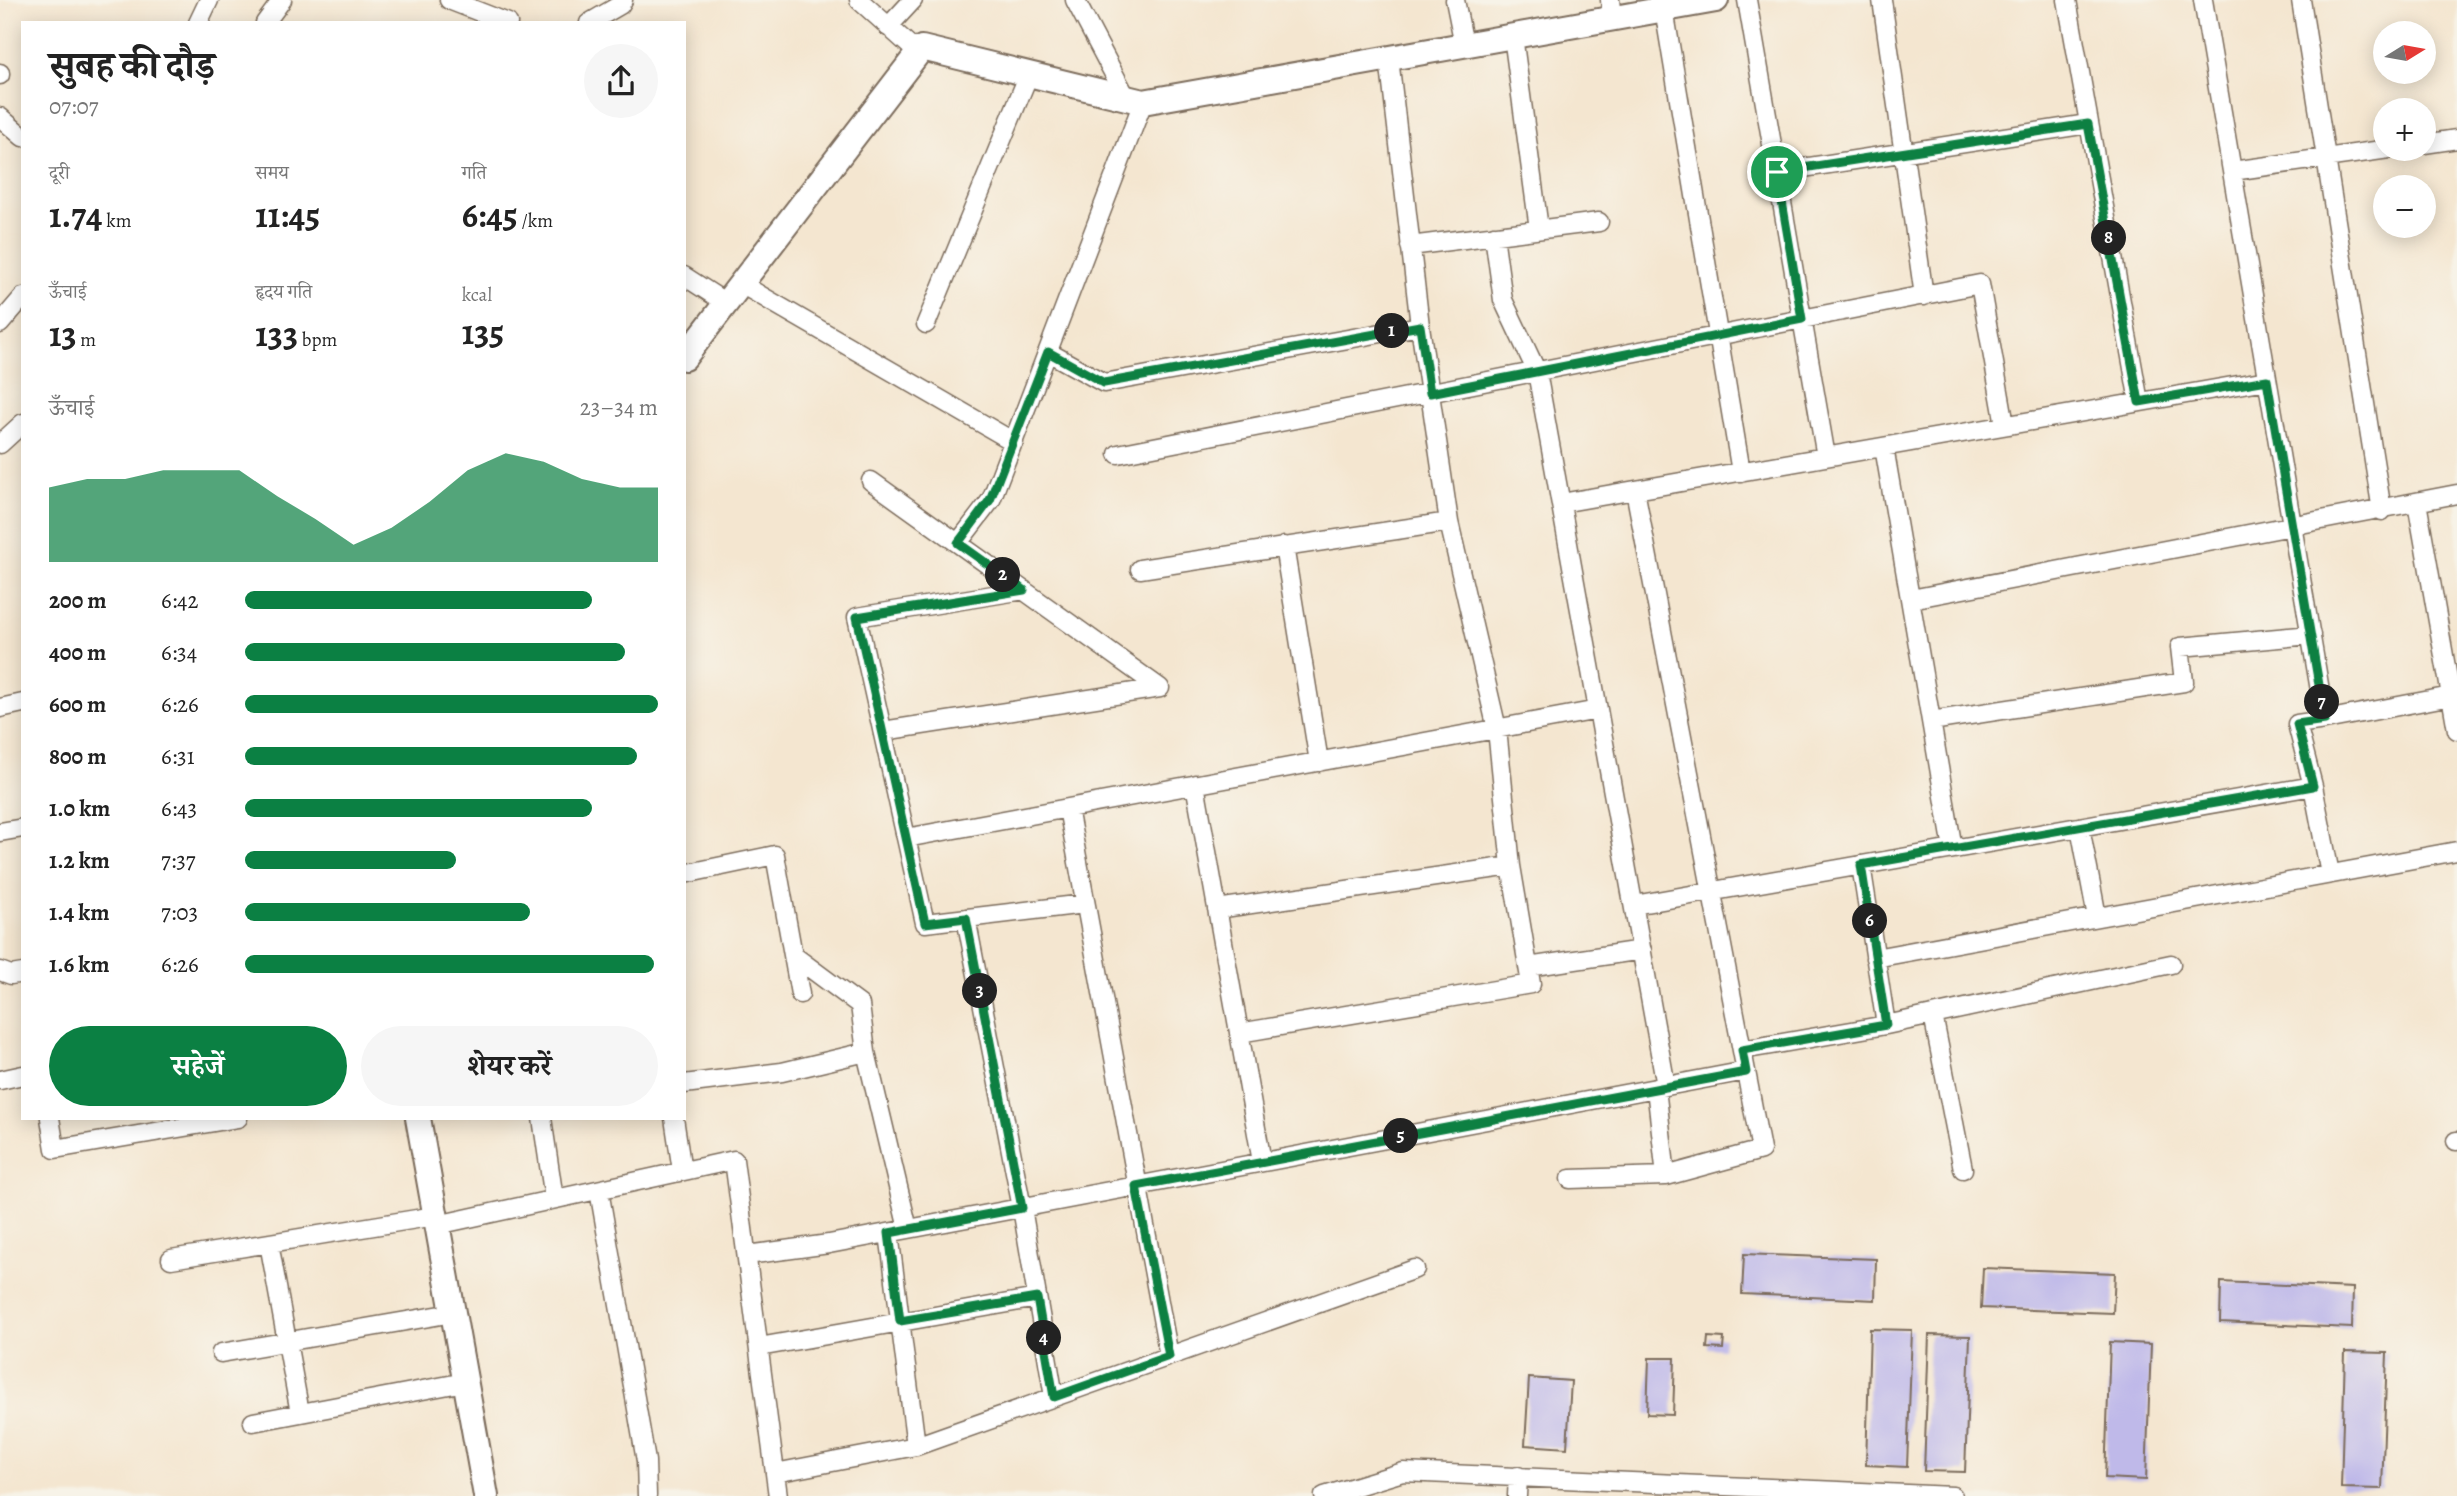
<!DOCTYPE html>
<html lang="hi">
<meta charset="utf-8">
<style>
body{margin:0;font-family:Alegreya,"Noto Serif Devanagari",serif;background:#f6f6f6;color:#222;height:100vh;display:flex;flex-direction:column;font-size:26px;white-space:nowrap}
*{box-sizing:border-box;margin:0}
p{font-size:23px;color:#767676}
.icon{flex:none;width:38px;height:38px;fill:none;stroke:currentColor;stroke-width:2;stroke-linecap:round;stroke-linejoin:round}
.map{position:relative;flex:1;overflow:hidden}
.side{position:absolute;left:21px;top:21px;width:665px;height:1099px;display:flex;flex-direction:column;background:#fff;border-radius:0px;box-shadow:0 4px 18px #0003}
.side>*{flex:none}
.needle{width:46px;rotate:79deg}
.tools{position:absolute;left:2373px;top:21px;display:grid;gap:14px}
.tools a{display:grid;place-items:center;width:63px;height:63px;border-radius:50%;background:#fff;box-shadow:0 4px 18px #0003;font-size:35px}
.pin{position:absolute;display:grid;place-items:center;width:60px;height:60px;color:#fff;margin:-30px;border:4px solid #fff;border-radius:50%;box-shadow:0 2px 7px #0007}
.km{position:absolute;width:35px;height:35px;margin:-18px;border-radius:50%;background:#222;color:#fff;font-size:19px;line-height:35px;text-align:center}
.round{display:grid;place-items:center;flex:none;width:74px;height:74px;border-radius:37px;background:#f6f6f6}
.headline{display:flex;align-items:center;justify-content:space-between;height:119px;padding:0 28px}
h1{font-size:38px;font-weight:700;line-height:52px}
.metrics{display:grid;grid-template-columns:repeat(3,1fr);gap:10px;height:119px;padding:7px 28px}
.metrics div{display:grid;align-content:center}
.metrics b{font-size:35px;font-weight:700}
.metrics small{font-size:19px;font-weight:400}
.metrics p{font-size:19px}
.chart{height:196px;padding:14px 28px}
.chart p{display:flex;justify-content:space-between}
.chart svg{width:100%;height:126px;margin-top:7px;fill:#0b8043;opacity:.7}
.button{display:flex;gap:14px;margin-top:auto;padding:14px 28px}
.button a{flex:1;height:80px;border-radius:42px;background:#0b8043;color:#fff;font-size:28px;font-weight:700;line-height:80px;text-align:center}
.button a+a{background:#f6f6f6;color:#222}
ul{padding:0 28px;list-style:none;font-size:23px}
li{display:grid;grid-template-columns:112px 84px 1fr;align-items:center;height:52px}
li i{height:18px;border-radius:9px;background:#0b8043}
.map>svg:first-child{display:block}
.building{fill:#bfb9e9}
.lines{fill:none;stroke-linecap:round;stroke-linejoin:round}
.street-casing{stroke:#7c6c5c;stroke-width:21}
.secondary-casing{stroke:#7c6c5c;stroke-width:28}
.street{stroke:#fff;stroke-width:18}
.secondary{stroke:#fff;stroke-width:24}
.route-casing{stroke:#fff;stroke-width:14}
.route{stroke:#0b8043;stroke-width:9}
</style>
<div class="map">
<svg width="2457" height="1496" viewBox="0 0 2457 1496">
<rect width="100%" height="100%" fill="#f7f3e8"/>
<filter id="ink" filterUnits="userSpaceOnUse"><feTurbulence type="fractalNoise" baseFrequency=".0143" numOctaves="2"/><feDisplacementMap in="SourceGraphic" scale="14" xChannelSelector="R" yChannelSelector="G"/><feConvolveMatrix kernelMatrix="1 2 1 2 8 2 1 2 1" color-interpolation-filters="sRGB"/></filter>
<filter id="wash" filterUnits="userSpaceOnUse"><feTurbulence type="fractalNoise" baseFrequency=".00686" numOctaves="4" result="noise"/><feDisplacementMap in="SourceGraphic" scale="28" xChannelSelector="R" yChannelSelector="G"/><feGaussianBlur stdDeviation="1.57" result="paint"/><feColorMatrix in="noise" values="0 0 0 0 0 0 0 0 0 0 0 0 0 0 0 0 0 1.4 0 .05"/><feComposite in="paint" operator="in"/></filter>
<g filter="url(#wash)">
<rect width="100%" height="100%" fill="#f4e6d0"/>
<g id="blocks">
<!-- building -->
<path class="building" d="M1744,1254L1876,1259L1875,1300L1742,1294Z
M1983,1268L2115,1273L2113,1313L1981,1308Z
M2221,1282L2353,1288L2352,1328L2220,1322Z
M1870,1329L1912,1330L1907,1467L1866,1465Z
M1929,1335L1970,1336L1965,1472L1924,1471Z
M1708,1337L1724,1338L1723,1349L1707,1348Z
M2110,1342L2151,1344L2146,1480L2105,1478Z
M2345,1352L2387,1353L2382,1489L2341,1488Z
M1649,1358H1675L1673,1415L1647,1414Z
M1529,1378L1571,1381L1567,1448L1525,1445Z"/>
</g>
</g>
<g filter="url(#ink)">
<use href="#blocks" fill-opacity="0" stroke="#7c6c5c" stroke-width="2"/>
<g class="lines">
<!-- street casing -->
<g class="street-casing">
<path id="street" d="M449,0L508,23
M859,0L918,53
M1075,0L1126,97
M1455,0L1464,45
M1610,0L1612,19
M1747,0L1826,457
M1882,0L1924,296
M2067,0L2139,402
M2203,0L2325,720L2297,724L2313,786L2330,874
M2301,0L2382,511
M1664,9L1741,472
M198,23L209,0
M265,23L282,0
M589,23L620,5L623,0
M888,27L913,0
M1513,36L1539,229
M0,73V75
M0,117L23,137
M2424,144L2457,139
M2232,171L2389,149
M1777,172L2088,124
M1494,235L1503,300L1537,372L1666,1086
M1410,246L1599,222
M684,276L726,303
M741,284L1014,442
M0,324L23,297
M926,324L1029,74
M1048,352L1104,383L1420,326L1389,58
M0,444L23,423
M1884,447L1953,849
M1118,454L1980,284L2005,425
M871,481L1160,688L883,731
M1635,490L1761,1150L1666,1176L1656,1088
M2417,502L2457,730
M1561,503L2267,380
M1449,522L1497,729L1511,866
M958,543L991,500L1143,102
M1284,546L1319,762
M1140,569L1449,522L1420,326
M1024,590L857,617L925,923L1085,904
M1911,599L2457,494
M0,708L23,703
M2325,720L2451,696
M1931,721L2184,682L2180,647L2311,635
M1195,784L1262,1162
M1068,808L1169,1356
M2080,827L2097,917
M0,832L23,828
M906,838L1598,710
M1861,865L1886,1025
M684,874L775,855L800,994
M1634,905L2313,786
M1217,909L1511,866L1531,984L1239,1033
M966,918L1022,1208L1054,1397
M794,956L860,1005L866,1052L908,1229
M1875,958L2457,851
M1528,967L1642,950
M0,971L11,975L23,973
M1933,1015L1963,1169
M1742,1050L1886,1025L2171,964
M0,1080L23,1075
M684,1084L782,1072L866,1052
M50,1118L55,1149L238,1118
M542,1118L554,1199
M674,1118L682,1171
M2456,1141H2457
M1570,1179L1666,1176
M599,1190L646,1461L647,1496
M437,1225L734,1160L778,1496
M889,1233L916,1446
M269,1243L300,1413
M747,1255L829,1244L1746,1071
M171,1259L435,1216
M759,1347L1037,1298
M221,1353L453,1313
M253,1422L465,1382
M775,1473L916,1446L1415,1269
M1324,1496L1403,1472L1953,1496
M1517,1496L1518,1476"/>
</g>
<!-- secondary casing -->
<g class="secondary-casing">
<path id="secondary" d="M684,358L922,48L1143,102L1716,0
M418,1118L486,1496"/>
</g>
<!-- street -->
<use href="#street" class="street"/>
<!-- secondary -->
<use href="#secondary" class="secondary"/>
</g>
</g>
<g class="lines" filter="url(#ink)">
<!-- route casing -->
<g class="route-casing">
<path id="route" d="M2088,124L2139,402L2267,380L2325,720L2297,724L2313,786L1861,865L1886,1025L1742,1050L1746,1072L1136,1186L1169,1356L1054,1397L1037,1298L900,1321L889,1233L1022,1208L966,918L925,923L857,617L1024,590L958,543L990,500L1048,352L1104,383L1420,326L1430,393L1802,319L1777,172Z"/>
</g>
<!-- route -->
<use href="#route" class="route"/>
</g>
</svg>
<div class="tools">
<a><svg class="needle" viewBox="-14 -14 28 28"><path d="M0-13l5 13h-10z" fill="#e53935"/><path d="M0 13l5-13h-10z" fill="#767676"/></svg></a>
<a>+</a>
<a>−</a>
</div>
<div class="pin" style="left:1777px;top:172px;background:#1e9e55"><svg class="icon" aria-label="arrive" viewBox="0 0 24 24"><path d="M6 21V4h12l-3 4 3 4H6"/></svg></div>
<b class="km" style="left:1392px;top:331px">1</b>
<b class="km" style="left:1003px;top:575px">2</b>
<b class="km" style="left:980px;top:991px">3</b>
<b class="km" style="left:1044px;top:1338px">4</b>
<b class="km" style="left:1401px;top:1136px">5</b>
<b class="km" style="left:1870px;top:921px">6</b>
<b class="km" style="left:2322px;top:702px">7</b>
<b class="km" style="left:2109px;top:238px">8</b>
<section class="side">
<div class="headline"><div><h1>सुबह की दौड़</h1><p>07:07</p></div><a class="round"><svg class="icon" aria-label="share" viewBox="0 0 24 24"><path d="M12 15V3M7 8l5-5 5 5M5 13v7h14v-7"/></svg></a></div>
<div class="metrics">
<div><p>दूरी</p><b>1.74<small> km</small></b></div>
<div><p>समय</p><b>11:45</b></div>
<div><p>गति</p><b>6:45<small> /km</small></b></div>
</div>
<div class="metrics">
<div><p>ऊँचाई</p><b>13<small> m</small></b></div>
<div><p>हृदय गति</p><b>133<small> bpm</small></b></div>
<div><p>kcal</p><b>135</b></div>
</div>
<div class="chart"><p><span>ऊँचाई</span>23–34 m</p>
<svg viewBox="0 0 160 44" preserveAspectRatio="none"><path d="M0 44V18L10 15L20 15L30 12L40 12L50 12L60 21L70 29L80 38L90 32L100 23L110 12L120 6L130 9L140 15L150 18L160 18V44z"/></svg>
</div>
<ul>
<li><b>200 m</b>6:42<i style="width:84%"></i></li>
<li><b>400 m</b>6:34<i style="width:92%"></i></li>
<li><b>600 m</b>6:26<i style="width:100%"></i></li>
<li><b>800 m</b>6:31<i style="width:95%"></i></li>
<li><b>1.0 km</b>6:43<i style="width:84%"></i></li>
<li><b>1.2 km</b>7:37<i style="width:51%"></i></li>
<li><b>1.4 km</b>7:03<i style="width:69%"></i></li>
<li><b>1.6 km</b>6:26<i style="width:99%"></i></li>
</ul>
<div class="button"><a>सहेजें</a><a>शेयर करें</a></div>
</section>
</div>
